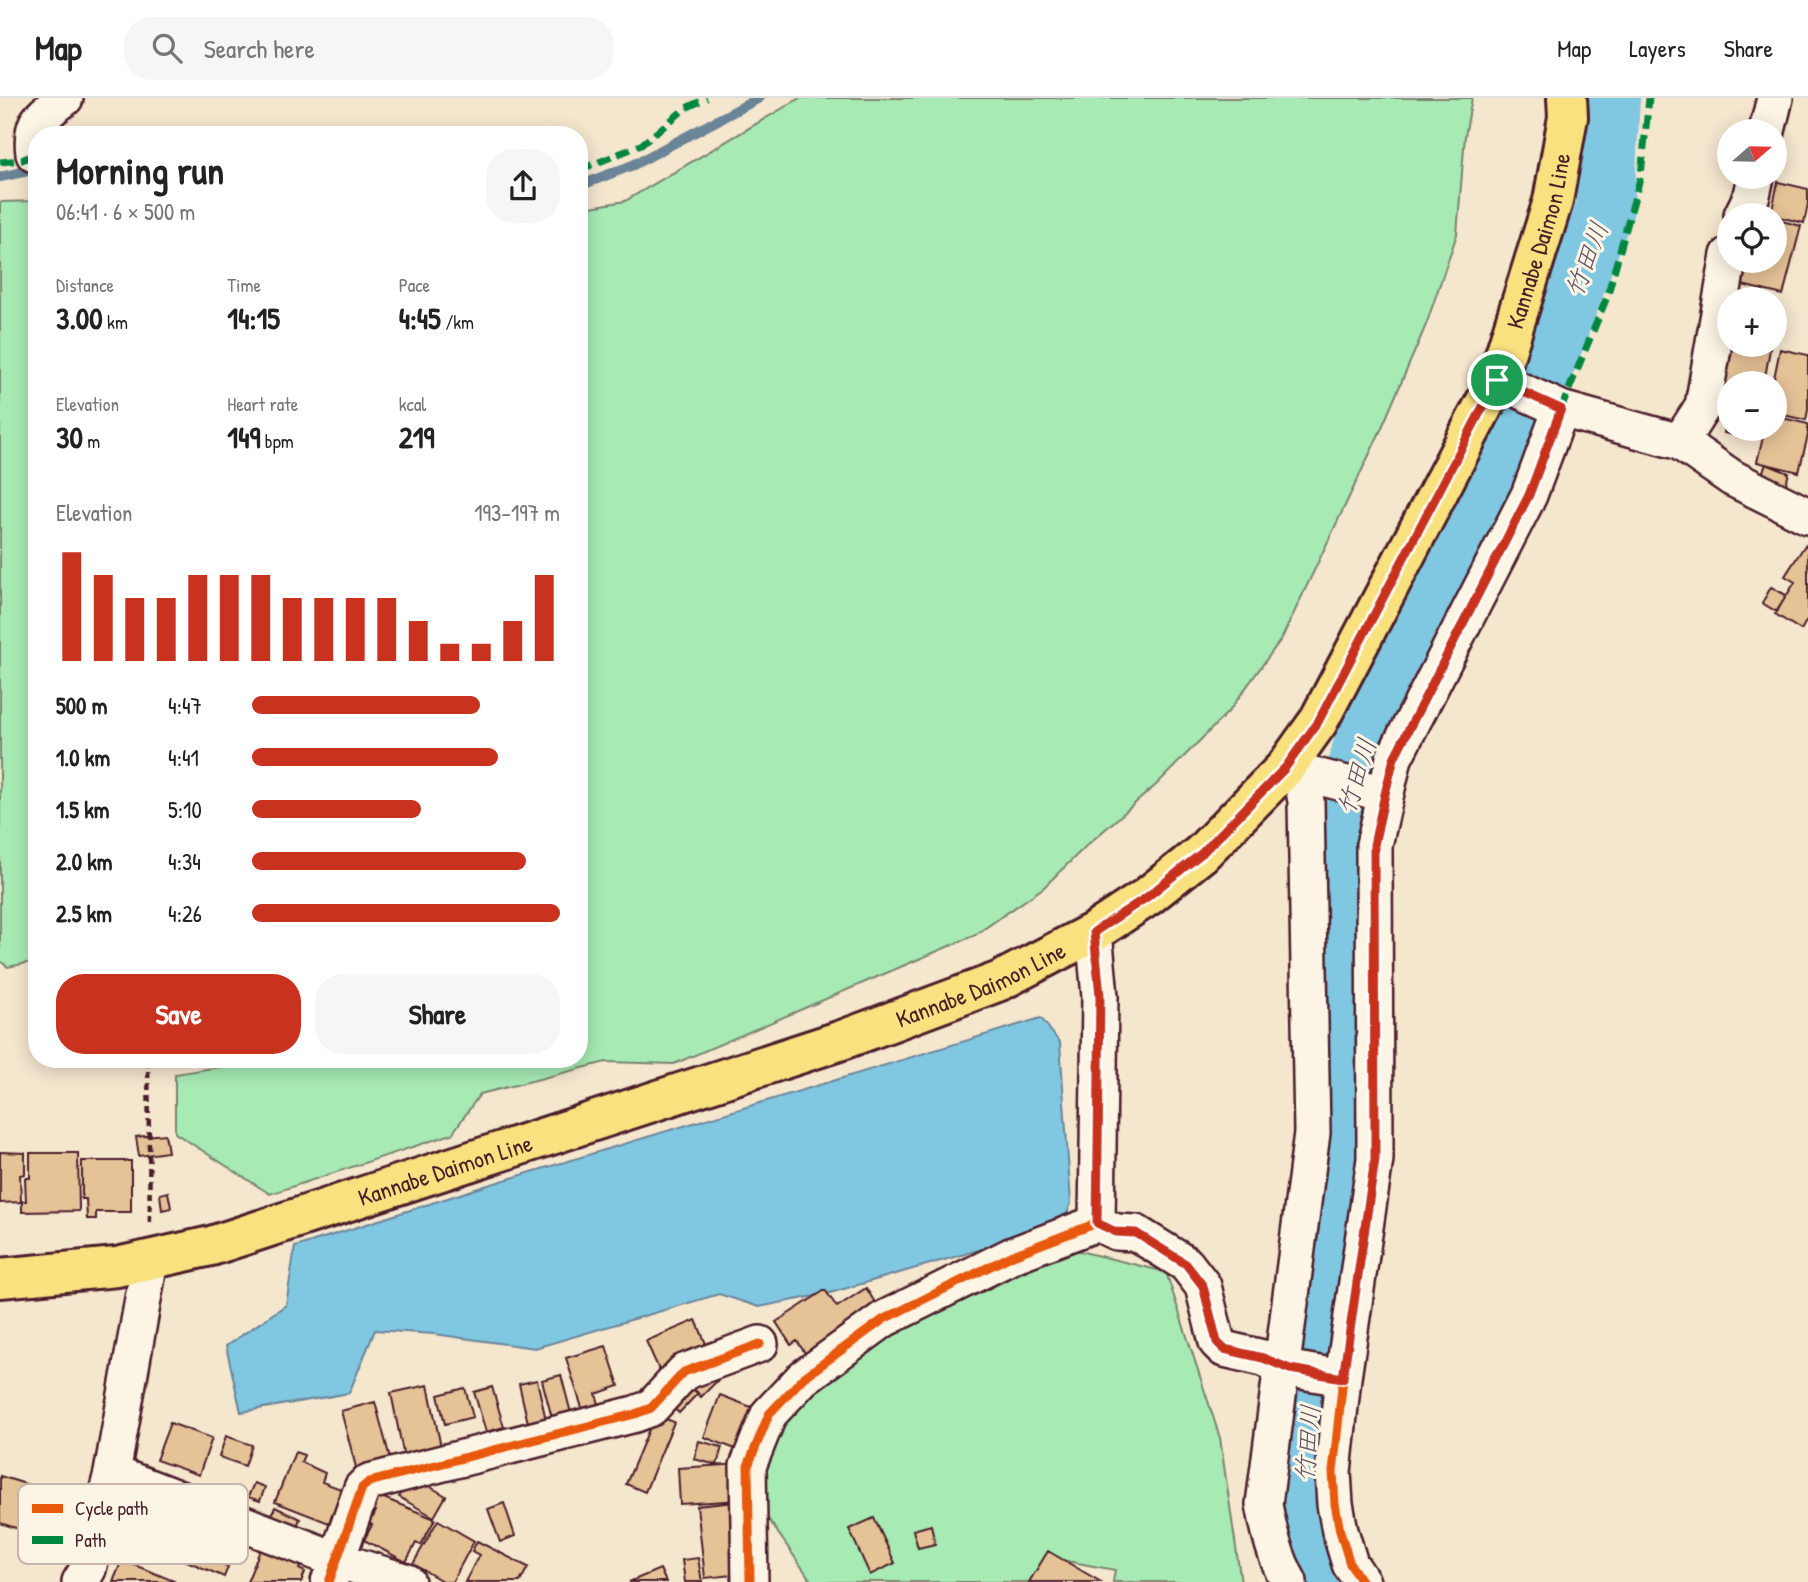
<!DOCTYPE html>
<meta charset="utf-8">
<style>
body{margin:0;font-family:"Patrick Hand","Klee One",sans-serif;background:#f6f6f6;color:#222;height:100vh;display:flex;flex-direction:column;font-size:26px;white-space:nowrap}
*{box-sizing:border-box;margin:0}
p{font-size:23px;color:#767676}
.icon{flex:none;width:38px;height:38px;fill:none;stroke:currentColor;stroke-width:2;stroke-linecap:round;stroke-linejoin:round}
.map{position:relative;flex:1;overflow:hidden}
.drawer{position:absolute;left:28px;top:28px;width:560px;height:942px;display:flex;flex-direction:column;background:#fff;border-radius:28px;box-shadow:0 4px 18px #0003}
.drawer>*{flex:none}
.needle{width:46px;rotate:70deg}
.controls{position:absolute;left:1717px;top:21px;display:grid;gap:14px}
.controls a{display:grid;place-items:center;width:70px;height:70px;border-radius:50%;background:#fff;box-shadow:0 4px 18px #0003;font-size:35px}
.pin{position:absolute;display:grid;place-items:center;width:60px;height:60px;color:#fff;margin:-30px;border:4px solid #fff;border-radius:50%;box-shadow:0 2px 7px #0007}
.round{display:grid;place-items:center;flex:none;width:74px;height:74px;border-radius:28px;background:#f6f6f6}
.overview{display:flex;align-items:center;justify-content:space-between;height:119px;padding:0 28px}
h1{font-size:38px;font-weight:800;line-height:52px}
.figures{display:grid;grid-template-columns:repeat(3,1fr);gap:10px;height:119px;padding:7px 28px}
.figures div{display:grid;align-content:center}
.figures b{font-size:30px;font-weight:800}
.figures small{font-size:19px;font-weight:400}
.figures p{font-size:19px}
.chart{height:196px;padding:14px 28px}
.chart p{display:flex;justify-content:space-between}
.chart svg{width:100%;height:126px;margin-top:7px;stroke:#c8321e;stroke-width:6}
.cta{display:flex;gap:14px;margin-top:auto;padding:14px 28px}
.cta a{flex:1;height:80px;border-radius:28px;background:#c8321e;color:#fff;font-size:28px;font-weight:800;line-height:80px;text-align:center}
.cta a+a{background:#f6f6f6;color:#222}
ul{padding:0 28px;list-style:none;font-size:23px}
li{display:grid;grid-template-columns:112px 84px 1fr;align-items:center;height:52px}
li i{height:18px;border-radius:9px;background:#c8321e}
header{display:flex;align-items:center;gap:42px;box-sizing:border-box;height:98px;padding:0 35px;background:#fff;border-bottom:2px solid #e0e0e0}
header strong{font-size:33px}
nav{display:flex;gap:38px;margin-inline-start:auto;font-size:24px}
.search{width:490px;height:63px;background:#f6f6f6;display:flex;align-items:center;gap:18px;box-sizing:border-box;padding:0 24px;border-radius:28px;color:#767676;font-size:26px}
.map>svg:first-child{display:block}
.green{fill:#a7eab4;stroke:#788470;stroke-width:2}
.water{fill:#80c7e1;stroke:#6a8498;stroke-width:2}
.lines{fill:none;stroke-linecap:round;stroke-linejoin:round}
.stream{stroke:#6a8498;stroke-width:10}
.river{stroke:#80c7e1;stroke-width:58}
.building{fill:#e6c297;stroke:#4a1f2b;stroke-width:2}
.minor-casing{stroke:#4a1f2b;stroke-width:40}
.major-casing{stroke:#4a1f2b;stroke-width:44}
.path{stroke:#4a1f2b;stroke-width:4.5;stroke-dasharray:7 5;stroke-linecap:butt}
.minor{stroke:#fcf5e5;stroke-width:35}
.major{stroke:#fae180;stroke-width:38}
.quiet{stroke:#00873e;stroke-width:7;stroke-dasharray:14 7;stroke-linecap:butt}
.cycleway-casing{stroke:#fcf5e5;stroke-width:13}
.cycleway{stroke:#e8590c;stroke-width:9}
.route-casing{stroke:#fff;stroke-width:14}
.route{stroke:#c8321e;stroke-width:9}
.labels{text-anchor:middle;dominant-baseline:central;stroke-width:6;stroke-linejoin:round;paint-order:stroke}
.street-label{font-size:24px;fill:#4a1f2b;stroke:#fcf5e5}
.water-label{font-size:26px;font-style:italic;fill:#5a5162;stroke:#fcf5e5}
.key{fill:#fcf5e5;stroke:#c7b5ad;stroke-width:2}
.key-label{font-size:19px;fill:#4a1f2b}
</style>
<header>
<strong>Map</strong>
<div class="search"><svg class="icon" aria-label="search" viewBox="0 0 24 24"><circle cx="10" cy="10" r="6"/><path d="M15 15l6 6"/></svg>Search here</div>
<nav><a>Map</a><a>Layers</a><a>Share</a></nav>
</header>
<div class="map">
<svg width="1808" height="1484" viewBox="0 0 1808 1484">
<rect width="100%" height="100%" fill="#f5e6ce"/>
<filter id="ink" filterUnits="userSpaceOnUse"><feTurbulence type="fractalNoise" baseFrequency=".0143" numOctaves="2"/><feDisplacementMap in="SourceGraphic" scale="14" xChannelSelector="R" yChannelSelector="G"/><feConvolveMatrix kernelMatrix="1 2 1 2 8 2 1 2 1" color-interpolation-filters="sRGB"/></filter>
<g filter="url(#ink)">
<!-- green -->
<path class="green" d="M800,0H1472L1465,38L1457,136L1426,227L1380,334L1282,540L1229,613L1156,687L1086,748L1043,790L975,837L674,966L606,964L480,996L452,1036L270,1096L175,1035V976L268,961H579V111L625,103Z
M37,103V863L8,869L0,863V104Z
M1071,1151L1166,1174L1220,1340L1241,1484H1113L1115,1472L1045,1459L1036,1484H812L769,1422L755,1408L770,1337L819,1283L878,1244Z"/>
<!-- water -->
<path class="water" d="M1041,920L1060,945L1071,1105L1067,1116L1027,1138L830,1195L759,1209L719,1196L535,1250L434,1236L375,1232L349,1295L241,1314L226,1248L286,1207L295,1149L485,1088Z"/>
<g class="lines">
<!-- stream -->
<path class="stream" d="M0,79L37,71
M579,88L633,67L759,0"/>
<!-- river -->
<path class="river" d="M1323,1484L1302,1431L1303,1372L1345,1003L1341,722L1363,645L1549,259L1605,110L1611,0"/>
</g>
<!-- building -->
<path class="building" d="M1778,84L1808,91V106L1804,125L1771,117Z
M1774,121L1801,128L1783,197L1738,186L1744,163H1774Z
M1731,247H1747L1770,251L1764,285H1729V305L1721,303Z
M1780,251L1808,257V312L1806,322L1774,315L1776,304L1773,285Z
M1729,312V331H1752L1750,341L1724,335Z
M1774,318L1808,326V337L1799,374L1757,364L1765,331H1774Z
M1766,366L1789,375L1785,389L1761,378Z
M1805,447L1808,450V520L1801,532L1775,516L1795,484L1785,478Z
M1771,489L1786,497L1777,514L1762,505Z
M165,1036L168,1054L139,1058L136,1039Z
M0,1054L25,1055V1076L20,1077L21,1104L0,1105Z
M30,1055H78L79,1113L22,1114V1103H26L25,1080H30Z
M82,1063H131V1114H96V1121H87L86,1101H82Z
M168,1094L171,1110L162,1112L160,1096Z
M866,1190L879,1211L807,1258L797,1243L791,1247L776,1224L825,1192L837,1209Z
M696,1222L709,1253L660,1274L646,1243Z
M606,1248L619,1288L596,1296L600,1310L584,1316L566,1260Z
M712,1273L719,1281L701,1299L694,1292Z
M561,1277L572,1319L553,1324L542,1282Z
M537,1282L546,1322L528,1325L519,1286Z
M687,1285L698,1295L679,1315L668,1305Z
M428,1287L442,1354L405,1364L391,1295Z
M492,1289L504,1329L486,1334L474,1294Z
M465,1290L473,1319L445,1326L438,1297Z
M720,1297L759,1312L743,1354L704,1339Z
M375,1304L391,1364L357,1373L341,1313Z
M655,1317L674,1324L645,1394L626,1386Z
M170,1325L212,1340L199,1377L156,1362Z
M226,1338L252,1347L245,1368L219,1359Z
M699,1343L722,1349L717,1367L694,1361Z
M295,1354L304,1357L301,1364L325,1375L322,1384L346,1393L336,1418L332,1416L329,1425L275,1404Z
M741,1366V1402L680,1406L678,1370Z
M0,1378L80,1403L66,1446L0,1425Z
M412,1378L446,1398L434,1419L399,1399Z
M254,1385L265,1389L260,1403L248,1399Z
M374,1396L435,1421L421,1447L416,1445L406,1464L364,1442L372,1427L366,1424L370,1417L373,1419L376,1413L368,1411Z
M735,1404L743,1476L705,1480L697,1408Z
M504,1405L515,1438L500,1444L488,1411Z
M275,1409L300,1421L295,1433L270,1421Z
M200,1419L235,1434L222,1466L228,1469L224,1479L182,1461Z
M874,1420L895,1465L870,1477L849,1431Z
M438,1422L474,1443L452,1484H444L413,1466Z
M931,1427L935,1446L918,1450L913,1432Z
M477,1443L528,1469L520,1484H465L479,1457L472,1453Z
M263,1445L303,1461L299,1471L305,1474L301,1484H247Z
M1048,1453L1101,1484H1029Z
M698,1460L702,1484H685L682,1462Z
M122,1462L174,1483L173,1484H113Z
M660,1471L666,1484H629Z"/>
<g class="lines">
<!-- minor casing -->
<g class="minor-casing">
<path id="minor" d="M1767,33L1775,0
M34,56C30,22 40,20 65,0
M1742,117L1752,97L1756,79
M1497,282L1561,311L1680,344L1732,380L1808,418
M1680,344L1703,308L1729,157
M1285,670L1385,696
M1097,1125L1116,1134L1136,1135L1186,1166L1203,1188L1217,1244L1224,1251L1263,1260L1290,1271L1343,1280
M112,1375L337,1462L407,1484
M80,1484L88,1471L112,1375L150,1162
M329,1484L362,1390L369,1384L635,1316L651,1310L684,1274L760,1246
M750,1484L748,1368L769,1316L803,1280L884,1221L1013,1157L1097,1125L1100,898L1094,834
M1289,1484C1275,1459 1269,1434 1264,1406L1312,1035L1306,703L1301,676
M1362,1484L1350,1466L1340,1433L1335,1406L1333,1374L1343,1280L1375,1061L1374,747L1394,660L1529,397L1561,311"/>
</g>
<!-- major casing -->
<g class="major-casing">
<g id="major">
<path id="s1" d="M0,1180L117,1169L211,1148L842,942L1000,883L1094,834L1147,799L1202,755L1285,670L1318,624L1497,282L1553,103L1568,19L1567,0"/>
</g>
</g>
<!-- path -->
<path class="path" d="M148,961L150,1128"/>
<!-- minor -->
<use href="#minor" class="minor"/>
<!-- major -->
<use href="#major" class="major"/>
<!-- quiet -->
<path class="quiet" d="M0,64L22,62L37,55
M579,72L641,47L686,10L707,0
M1561,311L1607,199L1641,77L1649,0"/>
<!-- cycleway casing -->
<g class="cycleway-casing">
<path id="cycleway" d="M329,1484L362,1390L369,1384L635,1316L651,1310L684,1274L760,1246
M750,1484L748,1368L769,1316L803,1280L884,1221L1013,1157L1097,1125L1100,898L1094,834
M1362,1484L1350,1466L1340,1433L1335,1406L1333,1374L1343,1280L1375,1061L1374,747L1394,660L1529,397L1561,311"/>
</g>
<!-- cycleway -->
<use href="#cycleway" class="cycleway"/>
</g>
</g>
<g class="lines" filter="url(#ink)">
<!-- route casing -->
<g class="route-casing">
<path id="route" d="M1497,282L1561,311L1529,397L1394,660L1385,696L1374,747L1375,1061L1343,1280L1290,1271L1263,1260L1224,1251L1217,1244L1203,1188L1186,1166L1136,1135L1116,1134L1097,1125L1100,898L1094,834L1147,799L1202,755L1285,670L1318,624Z"/>
</g>
<!-- route -->
<use href="#route" class="route"/>
</g>
<g class="labels">
<!-- street labels -->
<g class="street-label">
<text stroke="none"><textPath href="#s1" startOffset="1993">Kannabe Daimon Line</textPath></text>
<text stroke="none"><textPath href="#s1" startOffset="1027">Kannabe Daimon Line</textPath></text>
<text stroke="none"><textPath href="#s1" startOffset="460">Kannabe Daimon Line</textPath></text>
</g>
<!-- water labels -->
<g class="water-label">
<text transform="translate(1586 161) rotate(-69)">竹田川</text>
<text transform="translate(1356 678) rotate(-73)">竹田川</text>
<text transform="translate(1307 1345) rotate(-85)">竹田川</text>
</g>
</g>
<!-- legend -->
<rect x="18" y="1386" width="230" height="80" rx="10" class="key"/>
<rect x="32" y="1406" width="31" height="9" fill="#e8590c"/>
<rect x="32" y="1438" width="31" height="8" fill="#00873e"/>
<g class="key-label">
<text x="75" y="1417">Cycle path</text>
<text x="75" y="1449">Path</text>
</g>
</svg>
<div class="controls">
<a><svg class="needle" viewBox="-14 -14 28 28"><path d="M0-13l5 13h-10z" fill="#e53935"/><path d="M0 13l5-13h-10z" fill="#767676"/></svg></a>
<a><svg class="icon" aria-label="locate" viewBox="0 0 24 24"><circle cx="12" cy="12" r="6"/><path d="M12 2v4M12 18v4M2 12h4M18 12h4"/></svg></a>
<a>+</a>
<a>−</a>
</div>
<div class="pin" style="left:1497px;top:282px;background:#1e9e55"><svg class="icon" aria-label="arrive" viewBox="0 0 24 24"><path d="M6 21V4h12l-3 4 3 4H6"/></svg></div>
<section class="drawer">
<div class="overview"><div><h1>Morning run</h1><p>06:41 · 6 × 500 m</p></div><a class="round"><svg class="icon" aria-label="share" viewBox="0 0 24 24"><path d="M12 15V3M7 8l5-5 5 5M5 13v7h14v-7"/></svg></a></div>
<div class="figures">
<div><p>Distance</p><b>3.00<small> km</small></b></div>
<div><p>Time</p><b>14:15</b></div>
<div><p>Pace</p><b>4:45<small> /km</small></b></div>
</div>
<div class="figures">
<div><p>Elevation</p><b>30<small> m</small></b></div>
<div><p>Heart rate</p><b>149<small> bpm</small></b></div>
<div><p>kcal</p><b>219</b></div>
</div>
<div class="chart"><p><span>Elevation</span>193–197 m</p>
<svg viewBox="0 0 160 44" preserveAspectRatio="none"><path d="M5 44V6M15 44V14M25 44V22M35 44V22M45 44V14M55 44V14M65 44V14M75 44V22M85 44V22M95 44V22M105 44V22M115 44V30M125 44V38M135 44V38M145 44V30M155 44V14"/></svg>
</div>
<ul>
<li><b>500 m</b>4:47<i style="width:74%"></i></li>
<li><b>1.0 km</b>4:41<i style="width:80%"></i></li>
<li><b>1.5 km</b>5:10<i style="width:55%"></i></li>
<li><b>2.0 km</b>4:34<i style="width:89%"></i></li>
<li><b>2.5 km</b>4:26<i style="width:100%"></i></li>
</ul>
<div class="cta"><a>Save</a><a>Share</a></div>
</section>
</div>
